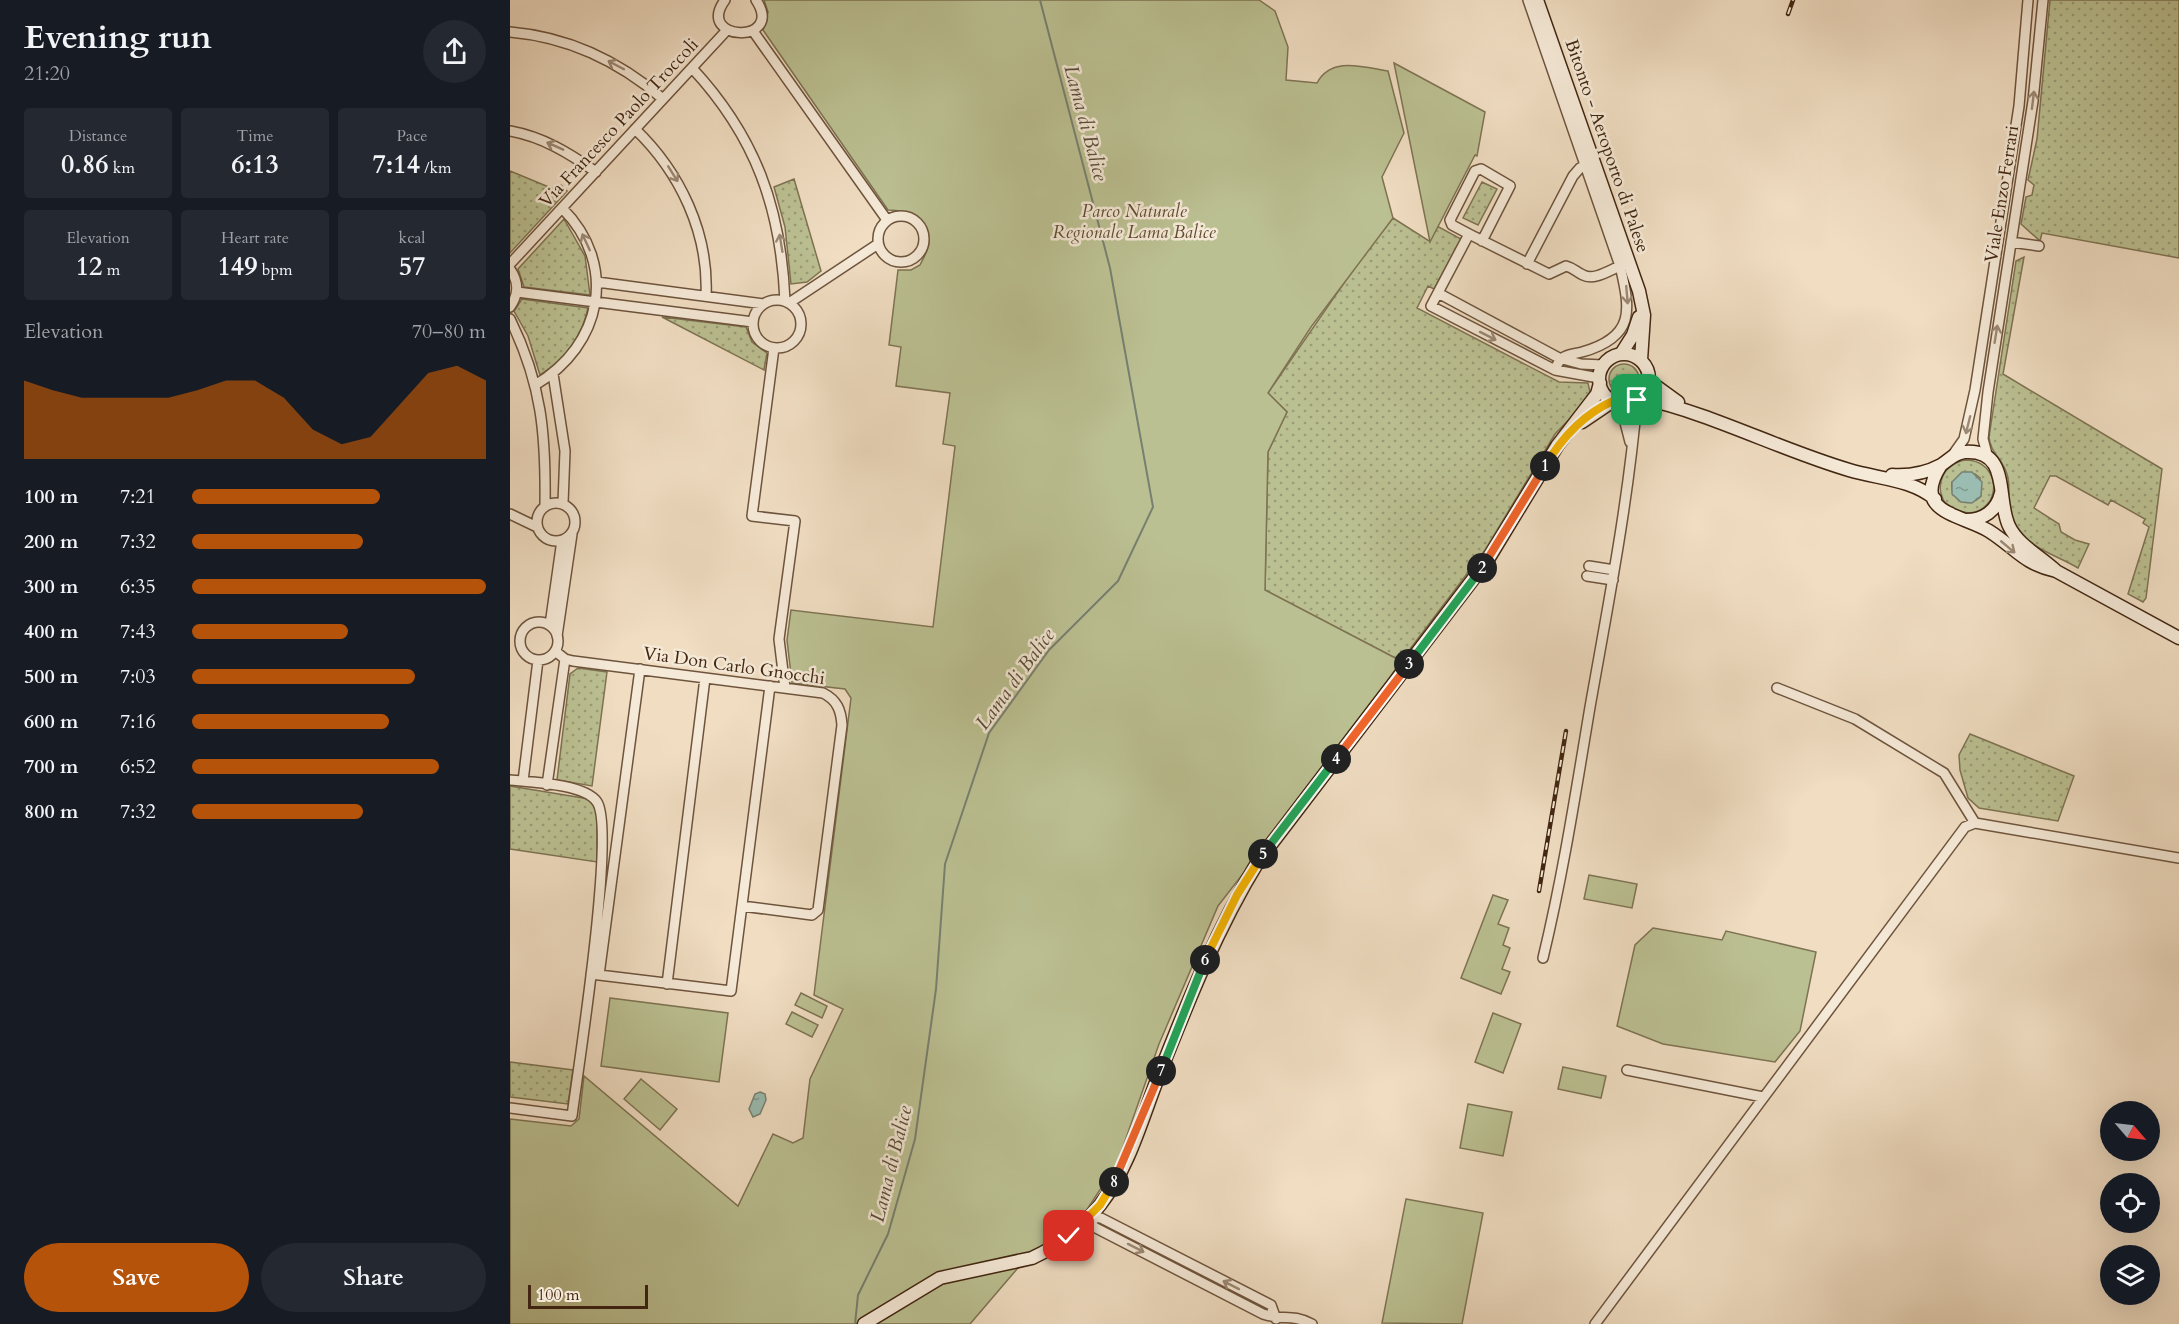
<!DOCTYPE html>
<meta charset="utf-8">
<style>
body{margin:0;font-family:Cardo,serif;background:#242831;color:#f1f3f6;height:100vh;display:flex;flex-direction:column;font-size:22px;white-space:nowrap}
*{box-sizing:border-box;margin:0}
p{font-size:20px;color:#9ea1a6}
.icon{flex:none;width:33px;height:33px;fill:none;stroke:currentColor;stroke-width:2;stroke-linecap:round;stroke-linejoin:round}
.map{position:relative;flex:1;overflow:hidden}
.drawer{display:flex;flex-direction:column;background:#171b24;width:510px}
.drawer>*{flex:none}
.needle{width:39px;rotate:118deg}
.tools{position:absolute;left:1590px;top:1101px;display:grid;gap:12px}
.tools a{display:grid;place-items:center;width:60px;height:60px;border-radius:50%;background:#171b24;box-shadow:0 6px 24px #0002;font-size:30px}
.scale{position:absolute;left:18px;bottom:15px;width:120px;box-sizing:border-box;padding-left:6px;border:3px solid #422611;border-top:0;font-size:16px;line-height:21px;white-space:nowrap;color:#422611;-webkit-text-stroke:4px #f5e9d7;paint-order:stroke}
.pin{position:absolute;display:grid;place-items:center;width:51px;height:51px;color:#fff;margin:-26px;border-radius:12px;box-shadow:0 3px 9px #0006}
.km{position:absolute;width:30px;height:30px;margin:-15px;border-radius:50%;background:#222;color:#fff;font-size:16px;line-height:30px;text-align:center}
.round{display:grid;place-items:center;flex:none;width:63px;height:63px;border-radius:32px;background:#242831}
.summary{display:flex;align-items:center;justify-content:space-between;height:102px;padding:0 24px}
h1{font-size:33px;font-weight:800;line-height:45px}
.figures{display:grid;grid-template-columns:repeat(3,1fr);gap:9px;height:102px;padding:6px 24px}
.figures div{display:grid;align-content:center;border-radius:6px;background:#242831;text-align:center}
.figures b{font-size:26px;font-weight:800}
.figures small{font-size:16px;font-weight:400}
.figures p{font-size:16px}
.chart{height:168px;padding:12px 24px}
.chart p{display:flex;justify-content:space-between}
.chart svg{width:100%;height:108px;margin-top:6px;fill:#b45309;opacity:.7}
.button{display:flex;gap:12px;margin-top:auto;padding:12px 24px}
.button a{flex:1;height:69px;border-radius:36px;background:#b45309;color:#fff;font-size:24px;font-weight:800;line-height:69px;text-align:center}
.button a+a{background:#242831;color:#f1f3f6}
ul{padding:0 24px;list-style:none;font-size:20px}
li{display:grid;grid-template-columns:96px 72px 1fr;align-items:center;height:45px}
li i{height:15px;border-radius:8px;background:#b45309}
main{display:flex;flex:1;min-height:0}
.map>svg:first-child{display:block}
.grass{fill:url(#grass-dots);stroke:#7e7352;stroke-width:1.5;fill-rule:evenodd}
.park{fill:#bbc092;stroke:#7e7352;stroke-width:1.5}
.water{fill:url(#water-ripples);stroke:#778071;stroke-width:1.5}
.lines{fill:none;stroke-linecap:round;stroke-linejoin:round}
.stream{stroke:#778071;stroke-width:2}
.street-casing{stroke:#6e543d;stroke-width:12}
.secondary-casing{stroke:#422611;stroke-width:15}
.street{stroke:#f5e9d7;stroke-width:9}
.secondary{stroke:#f5e9d7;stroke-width:12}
.rail-casing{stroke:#422611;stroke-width:4.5}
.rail{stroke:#f5e9d7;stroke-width:2;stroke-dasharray:7;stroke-linecap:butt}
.oneway{stroke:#9c8874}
.split-1-casing{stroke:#fff;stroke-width:12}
.split-2-casing{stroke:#fff;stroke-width:12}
.split-3-casing{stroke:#fff;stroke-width:12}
.split-4-casing{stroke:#fff;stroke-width:12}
.split-5-casing{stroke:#fff;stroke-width:12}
.split-6-casing{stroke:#fff;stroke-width:12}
.split-7-casing{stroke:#fff;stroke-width:12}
.split-8-casing{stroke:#fff;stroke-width:12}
.split-9-casing{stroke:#fff;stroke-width:12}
.split-1{stroke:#f5b400;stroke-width:8}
.split-2{stroke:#f0652b;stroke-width:8}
.split-3{stroke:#22a559;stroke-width:8}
.split-4{stroke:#f0652b;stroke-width:8}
.split-5{stroke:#22a559;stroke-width:8}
.split-6{stroke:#f5b400;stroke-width:8}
.split-7{stroke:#22a559;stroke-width:8}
.split-8{stroke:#f0652b;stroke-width:8}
.split-9{stroke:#f5b400;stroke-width:8}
.labels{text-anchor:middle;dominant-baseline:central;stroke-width:5;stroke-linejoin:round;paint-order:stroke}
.street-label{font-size:18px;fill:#422611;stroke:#f5e9d7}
.park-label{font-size:18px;font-style:italic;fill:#604c31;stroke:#f5e9d7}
.water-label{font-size:20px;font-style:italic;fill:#584c39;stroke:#f5e9d7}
</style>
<main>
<section class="drawer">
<div class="summary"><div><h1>Evening run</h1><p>21:20</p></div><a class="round"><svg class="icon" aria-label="share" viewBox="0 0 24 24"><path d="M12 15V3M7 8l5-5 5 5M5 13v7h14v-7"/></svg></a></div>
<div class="figures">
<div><p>Distance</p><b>0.86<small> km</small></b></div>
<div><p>Time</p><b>6:13</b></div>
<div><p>Pace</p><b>7:14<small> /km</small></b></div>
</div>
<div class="figures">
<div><p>Elevation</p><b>12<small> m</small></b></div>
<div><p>Heart rate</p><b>149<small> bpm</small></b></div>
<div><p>kcal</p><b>57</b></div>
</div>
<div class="chart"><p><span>Elevation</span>70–80 m</p>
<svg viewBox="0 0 160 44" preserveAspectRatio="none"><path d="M0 44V12L10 16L20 19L30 19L40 19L50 19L60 16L70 12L80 12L90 19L100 32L110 38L120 35L130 22L140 9L150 6L160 12V44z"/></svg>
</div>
<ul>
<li><b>100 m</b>7:21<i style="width:64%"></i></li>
<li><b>200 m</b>7:32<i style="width:58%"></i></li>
<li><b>300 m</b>6:35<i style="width:100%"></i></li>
<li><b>400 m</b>7:43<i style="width:53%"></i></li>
<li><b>500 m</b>7:03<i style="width:76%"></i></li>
<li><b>600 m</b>7:16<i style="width:67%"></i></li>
<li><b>700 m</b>6:52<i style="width:84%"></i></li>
<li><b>800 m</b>7:32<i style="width:58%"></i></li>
</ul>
<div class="button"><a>Save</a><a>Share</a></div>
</section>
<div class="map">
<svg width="1669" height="1324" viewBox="0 0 1669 1324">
<defs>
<pattern id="grass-dots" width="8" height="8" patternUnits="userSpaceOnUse" patternTransform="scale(1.5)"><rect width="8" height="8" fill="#bbc092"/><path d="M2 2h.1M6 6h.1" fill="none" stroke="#9a9c76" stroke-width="1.8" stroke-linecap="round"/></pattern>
<pattern id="water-ripples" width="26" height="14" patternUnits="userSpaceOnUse" patternTransform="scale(1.5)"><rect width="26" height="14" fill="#9abcb1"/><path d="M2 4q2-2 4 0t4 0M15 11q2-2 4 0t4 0" fill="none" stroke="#7f998f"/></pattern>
</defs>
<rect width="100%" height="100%" fill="#f0ddc2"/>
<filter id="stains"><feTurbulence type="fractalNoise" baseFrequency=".00333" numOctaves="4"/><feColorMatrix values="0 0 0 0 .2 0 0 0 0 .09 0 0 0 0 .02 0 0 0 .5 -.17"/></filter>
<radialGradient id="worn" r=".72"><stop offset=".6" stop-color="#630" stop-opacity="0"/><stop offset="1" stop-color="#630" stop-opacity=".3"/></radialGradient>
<!-- grass -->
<path class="grass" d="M1540,0H1669V258L1532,233L1530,241L1511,224L1516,197L1522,195L1524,185L1518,180L1527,139Z
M0,171L46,190L51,185L57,191L0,253Z
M284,179L311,271L297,282L281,284L275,227L264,187Z
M972,182L987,189L968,225L953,218Z
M883,218L919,241L927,226L951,239L924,289L918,286L907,308L1049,382L1078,383L1081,397L1045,434L975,550L891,661L755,590L758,452L777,412L758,393L854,254Z
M54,219L75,256L80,295L14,287L8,269Z
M1514,257L1493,374L1652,469L1636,598L1633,602L1618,594L1639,527L1633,523L1635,519L1601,500L1598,505L1546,476H1540L1524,508L1549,524L1551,532L1565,540L1579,544L1568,568C1542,552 1508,547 1500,511C1497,499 1501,486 1497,474C1493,460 1480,452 1479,437L1506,261Z
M12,299L78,308C72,337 55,359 30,375L18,336L4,311Z
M152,317L236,327L242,342L257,353L254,370Z
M1099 379a15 15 0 1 1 30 0a15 15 0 1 1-30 0Z
M1455,460C1478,460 1490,481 1480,501C1467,518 1454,514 1437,506C1423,487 1432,465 1455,460ZM1465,474L1470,478L1471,496C1458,510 1439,500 1442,482Z
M68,668L97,672L82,786L47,780L60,674Z
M1460,734L1564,776L1548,821L1469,808L1458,798L1450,770L1449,755Z
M0,786L79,799L87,811V862L0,849Z
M0,1062L63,1070L58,1104L0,1097Z"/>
<!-- park -->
<path class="park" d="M254,0H749L765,11L778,47L776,80L807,83C821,56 853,67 878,71L894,133L872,177L883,218L801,327L758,393L777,412L758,452L755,590L891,661L851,721L708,906L649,1044L607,1164L574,1214L507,1269L460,1324H0V1119L61,1126L69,1119L74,1076L228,1206L263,1134L283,1143L293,1138L300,1079L333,1009L304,995L341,698L335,689L282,683L277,640L281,610L423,627L445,446L433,444L440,393L386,386L391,347L379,345L388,270H401L410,265C413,259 419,249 419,242C419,219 398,210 378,210L253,30L258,12Z
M884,63L975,112L967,156L965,155L920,242Z
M1079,875L1127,884L1122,908L1074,899Z
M983,895L998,900L988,924L999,928L993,945L1000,948L992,969L1000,972L991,994L951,978Z
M1143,928L1212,940L1216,931L1306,952L1290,1031L1265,1062L1153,1044L1107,1026L1125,945Z
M291,993L317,1006L312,1018L285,1005Z
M100,998L218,1013L209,1082L91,1066Z
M282,1012L308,1025L302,1037L276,1024Z
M983,1013L1011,1024L993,1073L965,1062Z
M1053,1067L1096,1076L1091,1098L1048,1089Z
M131,1079L167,1109L150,1130L114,1099Z
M958,1104L1002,1112L993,1156L950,1148Z
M896,1199L973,1213L952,1324L872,1323Z"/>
<!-- water -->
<path class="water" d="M1452,472H1462L1472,482L1471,496L1462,503L1451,502L1442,494V482Z
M250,1092L255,1094L256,1100L250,1114L243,1117L239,1109L245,1094Z"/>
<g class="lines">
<!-- stream -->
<path class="stream" d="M345,1324L348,1295L378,1234L405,1139L426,989L435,864L479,733L539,650L608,581L643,507L600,268L530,0"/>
<!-- street casing -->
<g class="street-casing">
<path id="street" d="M215,0C184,42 276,45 246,0
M1018,0L1110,266C1100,270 1084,281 1073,275C1066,272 1064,268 1056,266L1039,274L959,234L921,306L1045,370L1089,378
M243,31L377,220
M0,32C58,37 110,62 153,99
M182,68C246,137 271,208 275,301
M125,129C170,172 199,233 196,296
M0,131C33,137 59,153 86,172
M368 239a23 23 0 1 1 46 0a23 23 0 1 1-46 0Z
M959,234L942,225L940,220L965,171L971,169L1000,186L972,241
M1501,242L1529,246
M0,264L217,30
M1017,264L1063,176L1070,168L1081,162
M0,269C9,282 9,294 0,307
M87,282L254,304
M7,292L243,322
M928,293L1049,358L1071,364L1093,365
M243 324a24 24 0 1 1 48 0a24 24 0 1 1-48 0Z
M279,303L368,244
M0,319C32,384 36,435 35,506
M264,348L242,516L285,521L269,639L275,688
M1045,370C1051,354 1056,356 1072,352C1129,336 1119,306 1109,261
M43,374L55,451L53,503
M25,385C92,346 109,265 52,208
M1110,403L1120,442
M1442,456L1454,439L1465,390L1509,106L1518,0
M1478,458L1473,439L1478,392L1523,101L1533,0
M27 522a19 19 0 1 1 38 0a19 19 0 1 1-38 0Z
M0,514L27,527
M1079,566L1104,570
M1077,576L1103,580
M10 641a19 19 0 1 1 38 0a19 19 0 1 1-38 0Z
M40,625L52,540
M47,636L62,534
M45,651L55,659L63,661L313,693C327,700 331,710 332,725L308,910L302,915L232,906
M1267,688L1345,719L1434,773L1465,823
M0,780C21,782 75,784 87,802C106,830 68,1069 62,1116L0,1108
M13,781L28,660
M37,785L55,659
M1033,958C1053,875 1066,791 1080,707C1098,605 1118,504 1127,400
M81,974L221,991L260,686
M89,975L130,669
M157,984L195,678
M1117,1070L1253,1097
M579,1217L584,1227L753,1314C774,1321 780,1313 802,1324
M579,1217L591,1218L761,1305L766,1319
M1085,1324L1455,827L1465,823L1669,858"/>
</g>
<!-- secondary casing -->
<g class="secondary-casing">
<path id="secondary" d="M1027,0L1129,291L1134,315L1131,360
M1111,354L1123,335L1129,317
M1089 379a25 25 0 1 1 50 0a25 25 0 1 1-50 0Z
M1139,381L1168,402
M1131,398C1203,414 1268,449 1339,470C1369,479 1401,479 1425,499
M1072,422L1103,401
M1431,465C1400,513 1451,514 1479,531C1506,548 1512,563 1546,571L1669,638
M1382,475C1398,476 1416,473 1431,465C1439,460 1444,453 1455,452C1501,449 1486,499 1499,526C1508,545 1530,556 1545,570
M1456,520C1473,520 1487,511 1491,493
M354,1324L430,1278L522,1258C548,1246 572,1228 590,1205C618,1169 631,1122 647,1080C677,1004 706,930 749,860L977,561L1047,446L1087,394L1090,383"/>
</g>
<!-- street -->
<use href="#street" class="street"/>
<!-- secondary -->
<use href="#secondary" class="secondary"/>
<!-- rail casing -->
<g class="rail-casing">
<path id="rail" d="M1278,14L1283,0
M1029,891L1056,731"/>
</g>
<!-- rail -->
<use href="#rail" class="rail"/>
</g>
<!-- one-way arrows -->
<defs><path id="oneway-shaft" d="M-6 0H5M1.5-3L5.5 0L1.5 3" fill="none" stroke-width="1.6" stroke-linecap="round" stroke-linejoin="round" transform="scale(1.5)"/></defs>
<g class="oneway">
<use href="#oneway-shaft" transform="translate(106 65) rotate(-152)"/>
<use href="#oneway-shaft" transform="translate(1523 100) rotate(-83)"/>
<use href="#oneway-shaft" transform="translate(45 146) rotate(-156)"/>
<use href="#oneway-shaft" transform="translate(163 174) rotate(58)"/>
<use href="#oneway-shaft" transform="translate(76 242) rotate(-115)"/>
<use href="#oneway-shaft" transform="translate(271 243) rotate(-99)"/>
<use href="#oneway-shaft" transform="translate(1117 295) rotate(85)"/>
<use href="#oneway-shaft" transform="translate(1486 334) rotate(-81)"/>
<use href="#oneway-shaft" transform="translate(978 336) rotate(27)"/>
<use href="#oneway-shaft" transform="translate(1458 425) rotate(104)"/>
<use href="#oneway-shaft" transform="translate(1498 547) rotate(40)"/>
<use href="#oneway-shaft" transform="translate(626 1248) rotate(27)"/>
<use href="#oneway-shaft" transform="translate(721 1285) rotate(-153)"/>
</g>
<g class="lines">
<!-- split-1 casing -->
<g class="split-1-casing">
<path id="split-1" d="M1035,466C1051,439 1074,414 1103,401L1116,404L1127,400"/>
</g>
<!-- split-2 casing -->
<g class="split-2-casing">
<path id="split-2" d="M972,568L1035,466"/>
</g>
<!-- split-3 casing -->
<g class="split-3-casing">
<path id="split-3" d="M899,664L972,568"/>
</g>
<!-- split-4 casing -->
<g class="split-4-casing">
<path id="split-4" d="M826,759L899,664"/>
</g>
<!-- split-5 casing -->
<g class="split-5-casing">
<path id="split-5" d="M753,854L826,759"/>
</g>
<!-- split-6 casing -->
<g class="split-6-casing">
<path id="split-6" d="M695,960L727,895L753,854"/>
</g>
<!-- split-7 casing -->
<g class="split-7-casing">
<path id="split-7" d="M651,1071L695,960"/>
</g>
<!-- split-8 casing -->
<g class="split-8-casing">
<path id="split-8" d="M604,1182L651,1071"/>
</g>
<!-- split-9 casing -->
<g class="split-9-casing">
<path id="split-9" d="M559,1236L590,1205L604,1182"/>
</g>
<!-- split-1 -->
<use href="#split-1" class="split-1"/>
<!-- split-2 -->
<use href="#split-2" class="split-2"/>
<!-- split-3 -->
<use href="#split-3" class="split-3"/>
<!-- split-4 -->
<use href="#split-4" class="split-4"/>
<!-- split-5 -->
<use href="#split-5" class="split-5"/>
<!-- split-6 -->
<use href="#split-6" class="split-6"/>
<!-- split-7 -->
<use href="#split-7" class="split-7"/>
<!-- split-8 -->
<use href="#split-8" class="split-8"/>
<!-- split-9 -->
<use href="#split-9" class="split-9"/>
</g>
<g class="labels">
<!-- street labels -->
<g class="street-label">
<text transform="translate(109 123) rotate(-47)">Via Francesco Paolo Troccoli</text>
<text transform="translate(1097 146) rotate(71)">Bitonto - Aeroporto di Palese</text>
<text transform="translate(1492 194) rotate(-81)">Viale Enzo Ferrari</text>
<text transform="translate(224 666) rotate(8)">Via Don Carlo Gnocchi</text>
</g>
<!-- park labels -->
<g class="park-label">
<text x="624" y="211">Parco Naturale<tspan x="624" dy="21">Regionale Lama Balice</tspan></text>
</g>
<!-- water labels -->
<g class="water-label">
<text transform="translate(576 123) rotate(75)">Lama di Balice</text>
<text transform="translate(505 679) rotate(-54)">Lama di Balice</text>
<text transform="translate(381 1164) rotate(-76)">Lama di Balice</text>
</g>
</g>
<rect width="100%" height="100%" filter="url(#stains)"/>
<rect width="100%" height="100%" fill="url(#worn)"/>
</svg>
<div class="tools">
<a><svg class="needle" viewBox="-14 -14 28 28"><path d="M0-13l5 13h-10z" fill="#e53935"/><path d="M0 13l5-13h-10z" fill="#9ea1a6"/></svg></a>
<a><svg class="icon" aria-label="locate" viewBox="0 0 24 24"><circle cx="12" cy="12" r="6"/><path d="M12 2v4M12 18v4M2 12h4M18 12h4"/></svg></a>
<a><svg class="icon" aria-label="layers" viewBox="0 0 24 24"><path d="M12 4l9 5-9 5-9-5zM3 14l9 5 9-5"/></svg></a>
</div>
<div class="scale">100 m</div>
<div class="pin" style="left:1127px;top:400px;background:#1e9e55"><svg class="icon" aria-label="arrive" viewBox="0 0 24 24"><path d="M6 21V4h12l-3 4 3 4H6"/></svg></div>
<div class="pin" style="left:559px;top:1236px;background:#d93025"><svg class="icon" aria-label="check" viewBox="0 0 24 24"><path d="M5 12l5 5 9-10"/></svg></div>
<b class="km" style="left:1035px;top:466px">1</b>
<b class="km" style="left:972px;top:568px">2</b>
<b class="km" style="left:899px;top:664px">3</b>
<b class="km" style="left:826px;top:759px">4</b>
<b class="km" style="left:753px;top:854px">5</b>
<b class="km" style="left:695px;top:960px">6</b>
<b class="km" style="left:651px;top:1071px">7</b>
<b class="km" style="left:604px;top:1182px">8</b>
</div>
</main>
